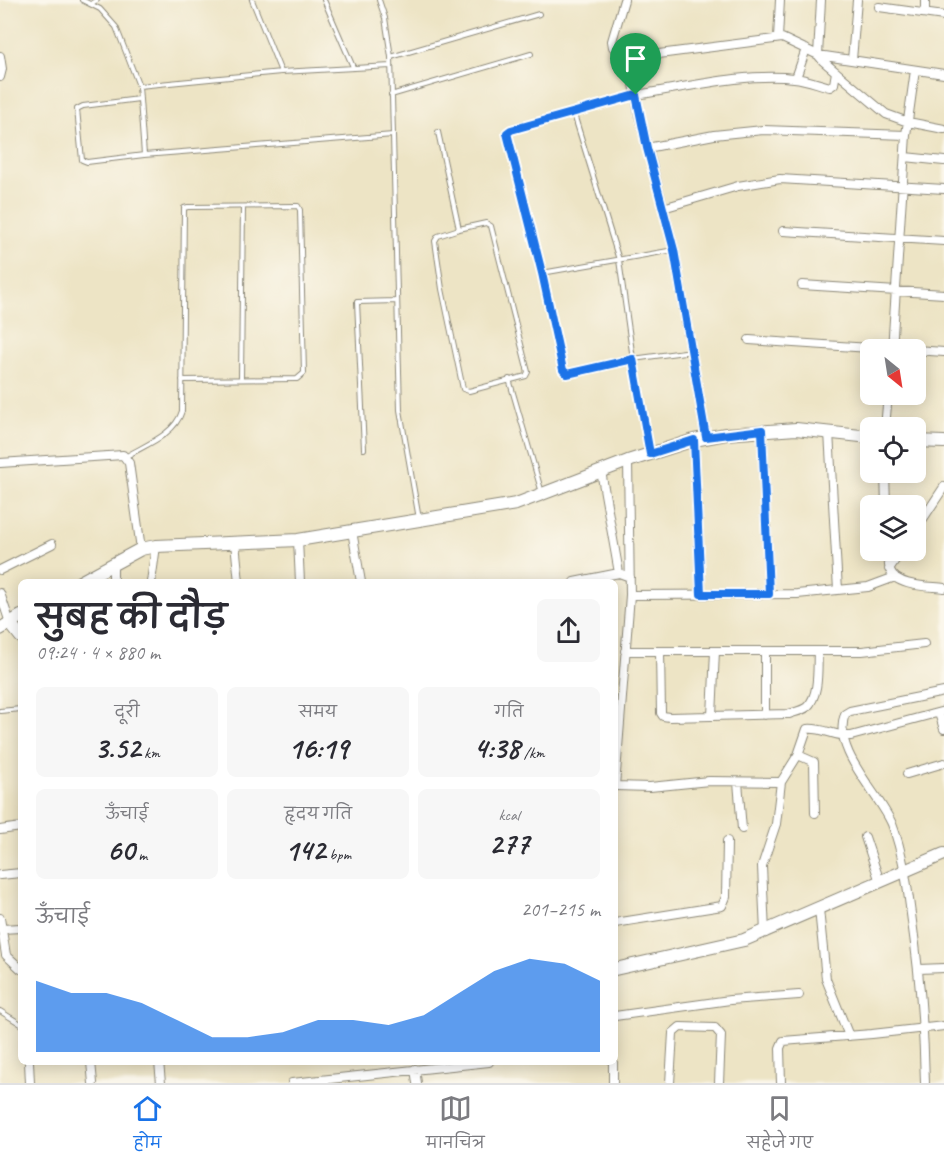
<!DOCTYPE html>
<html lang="hi">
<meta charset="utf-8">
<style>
body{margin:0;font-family:Caveat,"Playpen Sans Deva",sans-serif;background:#f7f7f7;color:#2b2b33;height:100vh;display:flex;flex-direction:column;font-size:22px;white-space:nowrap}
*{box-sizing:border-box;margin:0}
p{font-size:20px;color:#7c7c81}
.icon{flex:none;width:33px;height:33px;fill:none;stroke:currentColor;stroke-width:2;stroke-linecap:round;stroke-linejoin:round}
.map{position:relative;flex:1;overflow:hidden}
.sheet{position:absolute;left:18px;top:579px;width:600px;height:486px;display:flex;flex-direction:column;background:#fff;border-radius:9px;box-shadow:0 3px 15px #0003}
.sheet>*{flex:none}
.needle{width:39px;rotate:150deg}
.tools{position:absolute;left:860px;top:339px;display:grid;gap:12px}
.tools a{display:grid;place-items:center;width:66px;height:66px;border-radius:9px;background:#fff;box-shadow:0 3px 15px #0003;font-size:30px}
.pin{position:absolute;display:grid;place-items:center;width:51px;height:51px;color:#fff;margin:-62px -26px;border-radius:50% 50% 50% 0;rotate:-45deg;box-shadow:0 0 6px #0007}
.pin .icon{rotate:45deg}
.round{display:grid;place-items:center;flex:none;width:63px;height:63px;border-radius:9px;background:#f7f7f7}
.headline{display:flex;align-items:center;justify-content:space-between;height:102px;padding:0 18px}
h1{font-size:33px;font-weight:600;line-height:45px}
.figures{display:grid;grid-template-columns:repeat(3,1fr);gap:9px;height:102px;padding:6px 18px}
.figures div{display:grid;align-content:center;border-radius:9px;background:#f7f7f7;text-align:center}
.figures b{font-size:30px;font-weight:600}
.figures small{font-size:16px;font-weight:400}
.figures p{font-size:16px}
.chart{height:168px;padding:12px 18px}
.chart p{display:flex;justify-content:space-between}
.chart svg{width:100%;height:108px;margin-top:6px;fill:#1a73e8;opacity:.7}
.dock{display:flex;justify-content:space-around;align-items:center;height:84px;border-top:2px solid #e1e1e2;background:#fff;font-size:16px;color:#7c7c81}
.dock a{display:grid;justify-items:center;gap:3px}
.dock .on{color:#1a73e8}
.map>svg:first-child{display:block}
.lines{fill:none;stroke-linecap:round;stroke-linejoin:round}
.lane-casing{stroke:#8c8878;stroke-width:6}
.street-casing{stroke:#8c8878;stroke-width:10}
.secondary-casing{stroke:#8c8878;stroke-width:14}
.lane{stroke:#fff;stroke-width:4}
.street{stroke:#fff;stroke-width:8}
.secondary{stroke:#fff;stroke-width:12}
.route-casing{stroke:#fff;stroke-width:12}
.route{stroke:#1a73e8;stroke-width:8}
</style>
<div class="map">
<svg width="944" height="1083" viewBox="0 0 944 1083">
<rect width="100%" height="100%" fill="#fbf7ec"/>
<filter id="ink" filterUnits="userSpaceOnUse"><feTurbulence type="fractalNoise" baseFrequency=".0167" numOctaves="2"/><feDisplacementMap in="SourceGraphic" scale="12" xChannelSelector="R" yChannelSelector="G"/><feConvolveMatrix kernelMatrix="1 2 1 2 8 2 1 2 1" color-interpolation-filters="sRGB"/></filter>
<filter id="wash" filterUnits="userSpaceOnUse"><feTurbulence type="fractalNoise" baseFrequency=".008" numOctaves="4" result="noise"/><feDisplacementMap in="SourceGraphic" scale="24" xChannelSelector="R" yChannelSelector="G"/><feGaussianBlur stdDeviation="1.35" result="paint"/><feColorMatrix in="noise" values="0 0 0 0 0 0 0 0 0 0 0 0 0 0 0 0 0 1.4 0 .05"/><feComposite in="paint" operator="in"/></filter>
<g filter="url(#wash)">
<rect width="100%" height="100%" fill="#ede4c5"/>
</g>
<g filter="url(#ink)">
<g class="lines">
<!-- lane casing -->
<g class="lane-casing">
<path id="lane" d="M82,0L100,9L116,27L120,37L139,86L144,155
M252,0L281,72
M324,0L353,67
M379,0L385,18L391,57L400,410L419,519
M92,3L97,0
M391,57L539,14
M139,86L281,72L391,66
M391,95L531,54
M635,95L511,130L506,135L542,273L564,373L567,374L633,359L692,351
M139,99L83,106L77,109L82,160L87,162L144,155L393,135
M573,111L619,260L633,359L650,453
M438,132L459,229L486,223L491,226L528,372L526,376L469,391L463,389L442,289L435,241L438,236L459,229
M542,273L674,250
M241,378L243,207
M509,379L542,493
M364,449L357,302L397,301
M125,457C145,445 175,435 182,411L184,208L188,207L298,206L300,210L304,373L297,379L182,380
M0,711L21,709
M0,1011L21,1024"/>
</g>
<!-- street casing -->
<g class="street-casing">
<path id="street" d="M624,0L612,41L613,47L628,58L631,66L639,114L674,250L706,437
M821,0L818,55L823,61L886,114L908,122L944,129
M879,7L944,16
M925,13V0
M778,38L780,0
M0,56L2,69L0,77
M628,58L782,38L818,55L944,74
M852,60L857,0
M796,78L806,49
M636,95C683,88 747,72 794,78C806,79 818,84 830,87L834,84L836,72
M647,148L714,135L763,130L906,135
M905,157L944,161
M663,208L738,186L780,179L944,189
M783,231L944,241
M802,285L944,294
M749,340L901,350
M892,350L906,135L915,70
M915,350L944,352
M885,428L888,394
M762,430L769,594
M829,432L838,590
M694,440L701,594
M628,461L630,595L797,594L868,587L895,577
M0,463L123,455L129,463L141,549
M601,471L619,573L630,577
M885,472L886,506
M352,531L361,582
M915,531L944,487
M298,540L300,582
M235,543L239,582
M888,550C889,556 888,565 890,570C896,587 929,586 944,588
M889,569L902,550
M0,570L52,544
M113,582V566
M151,582L156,546
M574,582L619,573
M0,593L10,623
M625,651H862L924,644
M660,651L661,713L663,716L670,717L789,714C794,712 802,711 807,707C820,695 817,667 818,651
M765,651V715
M939,713L944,729
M712,716L715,651
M798,755L814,762L815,813
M907,774L944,763
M738,782L742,829
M615,786L630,595
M615,786L650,787L709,781L781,782
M0,830L21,827
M865,837L880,882
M0,875L21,873
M819,909L826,979L849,1036
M0,918L6,955L21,969
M615,923L722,906L726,897L727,841
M1,929L21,928
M765,933L762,866L776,824L781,782L798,755L807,729C822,727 836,737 851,736L944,711
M919,969L944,968
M615,1016L730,1000L799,995
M29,1062L30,1083
M91,1062L93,1083
M159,1062L161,1083
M613,1062V1083
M415,1069L417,1083
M292,1083L489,1062
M670,1083L673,1033L680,1027L715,1028L721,1035L719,1083
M781,1083L780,1048L783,1041L872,1034L944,1026
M925,1083C924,1026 919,970 911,914C907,884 903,853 892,824C879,793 831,750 845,714L850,711L944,692"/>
</g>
<!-- secondary casing -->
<g class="secondary-casing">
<path id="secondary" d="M915,441L944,442
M80,582L141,549L156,546L298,540L516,504L628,461L694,440L726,434L796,429L870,437
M10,623L21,637
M0,629L21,616
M615,969L744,940L944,854"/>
</g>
<!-- lane -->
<use href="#lane" class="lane"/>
<!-- street -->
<use href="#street" class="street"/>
<!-- secondary -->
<use href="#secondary" class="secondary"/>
</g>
</g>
<g class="lines" filter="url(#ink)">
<!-- route casing -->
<g class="route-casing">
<path id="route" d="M636,95L647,148L674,250L706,437L762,430L769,594H701L694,440L650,454L633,359L567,374L563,370L542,273L507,133L511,130Z"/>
</g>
<!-- route -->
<use href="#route" class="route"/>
</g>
</svg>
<div class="tools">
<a><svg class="needle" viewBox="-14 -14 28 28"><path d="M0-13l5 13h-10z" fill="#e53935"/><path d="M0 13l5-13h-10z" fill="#7c7c81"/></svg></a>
<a><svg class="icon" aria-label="locate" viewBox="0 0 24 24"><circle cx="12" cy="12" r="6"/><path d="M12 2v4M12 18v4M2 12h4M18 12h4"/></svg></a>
<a><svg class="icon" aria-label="layers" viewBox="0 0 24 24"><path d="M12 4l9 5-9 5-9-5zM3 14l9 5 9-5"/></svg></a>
</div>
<div class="pin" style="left:636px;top:95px;background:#1e9e55"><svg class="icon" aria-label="arrive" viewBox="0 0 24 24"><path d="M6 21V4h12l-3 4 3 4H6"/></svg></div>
<section class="sheet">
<div class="headline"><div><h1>सुबह की दौड़</h1><p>09:24 · 4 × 880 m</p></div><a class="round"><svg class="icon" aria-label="share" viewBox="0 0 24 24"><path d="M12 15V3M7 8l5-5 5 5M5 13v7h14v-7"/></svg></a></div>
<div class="figures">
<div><p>दूरी</p><b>3.52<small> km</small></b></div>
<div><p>समय</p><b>16:19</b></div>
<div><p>गति</p><b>4:38<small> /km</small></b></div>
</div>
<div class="figures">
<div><p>ऊँचाई</p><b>60<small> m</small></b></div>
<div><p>हृदय गति</p><b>142<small> bpm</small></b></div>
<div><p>kcal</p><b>277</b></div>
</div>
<div class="chart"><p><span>ऊँचाई</span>201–215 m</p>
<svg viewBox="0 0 160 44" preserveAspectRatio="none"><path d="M0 44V15L10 20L20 20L30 24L40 31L50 38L60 38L70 36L80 31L90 31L100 33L110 29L120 20L130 11L140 6L150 8L160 15V44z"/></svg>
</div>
</section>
</div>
<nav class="dock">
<a class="on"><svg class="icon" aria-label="home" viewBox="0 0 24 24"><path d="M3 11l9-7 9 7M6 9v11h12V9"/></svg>होम</a>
<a><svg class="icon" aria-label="map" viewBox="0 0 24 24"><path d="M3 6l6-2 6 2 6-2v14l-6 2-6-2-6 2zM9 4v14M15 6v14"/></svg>मानचित्र</a>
<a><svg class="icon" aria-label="saved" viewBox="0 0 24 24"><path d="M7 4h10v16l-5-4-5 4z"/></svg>सहेजे गए</a>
</nav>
